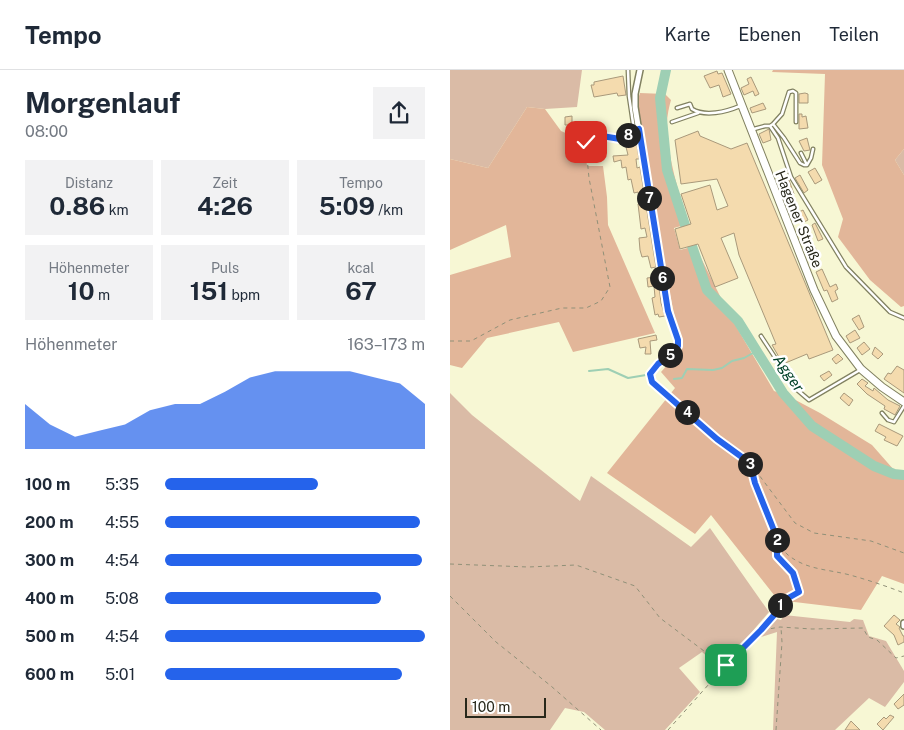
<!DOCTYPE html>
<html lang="de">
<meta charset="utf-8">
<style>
body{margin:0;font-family:"Public Sans",sans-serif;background:#f2f2f3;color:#1f2937;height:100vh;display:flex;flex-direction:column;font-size:19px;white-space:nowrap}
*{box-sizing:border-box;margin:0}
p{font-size:16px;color:#747a83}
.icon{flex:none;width:28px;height:28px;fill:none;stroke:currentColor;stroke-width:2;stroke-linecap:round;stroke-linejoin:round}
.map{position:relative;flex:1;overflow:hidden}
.sheet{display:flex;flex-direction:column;background:#fff;width:450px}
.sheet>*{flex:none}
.scale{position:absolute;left:15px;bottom:12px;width:81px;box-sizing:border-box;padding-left:5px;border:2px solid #28281b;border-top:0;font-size:14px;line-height:18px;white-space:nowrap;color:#28281b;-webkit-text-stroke:4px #fff;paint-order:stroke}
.pin{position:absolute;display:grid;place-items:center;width:42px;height:42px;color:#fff;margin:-21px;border-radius:10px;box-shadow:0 2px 8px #0006}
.km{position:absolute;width:25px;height:25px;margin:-12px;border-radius:50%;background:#222;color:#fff;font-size:14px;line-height:25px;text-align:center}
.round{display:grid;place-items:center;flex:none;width:52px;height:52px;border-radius:0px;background:#f2f2f3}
.overview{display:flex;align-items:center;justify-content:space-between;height:85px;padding:0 25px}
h1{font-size:28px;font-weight:700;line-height:38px}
.figures{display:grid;grid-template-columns:repeat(3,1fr);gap:8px;height:85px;padding:5px 25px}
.figures div{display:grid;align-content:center;border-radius:0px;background:#f2f2f3;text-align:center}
.figures b{font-size:25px;font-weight:700}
.figures small{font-size:14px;font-weight:400}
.figures p{font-size:14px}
.chart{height:140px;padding:10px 25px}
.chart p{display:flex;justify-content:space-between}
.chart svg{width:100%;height:90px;margin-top:5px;fill:#2563eb;opacity:.7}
ul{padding:0 25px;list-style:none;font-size:16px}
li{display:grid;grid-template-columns:80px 60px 1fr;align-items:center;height:38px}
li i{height:12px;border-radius:6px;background:#2563eb}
header{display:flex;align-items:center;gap:30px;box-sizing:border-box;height:70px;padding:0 25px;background:#fff;border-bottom:1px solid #e0e1e3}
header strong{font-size:24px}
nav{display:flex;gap:28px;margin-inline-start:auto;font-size:18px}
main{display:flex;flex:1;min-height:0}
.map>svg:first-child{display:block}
.green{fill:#dabba6}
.forest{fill:#e2b699}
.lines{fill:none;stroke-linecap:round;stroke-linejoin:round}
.stream{stroke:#9ecfb4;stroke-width:2}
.river{stroke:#9ecfb4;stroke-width:10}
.building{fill:#f4dbae;stroke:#a9997b}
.service-casing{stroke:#818161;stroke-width:5}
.minor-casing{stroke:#818161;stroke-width:8}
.secondary-casing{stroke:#818161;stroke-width:9}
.path{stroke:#909078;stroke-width:1;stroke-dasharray:4 4;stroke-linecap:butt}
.service{stroke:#fff;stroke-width:2.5}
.minor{stroke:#fff;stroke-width:5}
.secondary{stroke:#fff;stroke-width:7}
.route-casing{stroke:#fff;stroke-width:10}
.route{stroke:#2563eb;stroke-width:6}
.labels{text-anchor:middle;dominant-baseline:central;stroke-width:5;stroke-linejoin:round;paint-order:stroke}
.street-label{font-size:14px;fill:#28281b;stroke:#fff}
.water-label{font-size:15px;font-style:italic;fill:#004127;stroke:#fff}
</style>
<header>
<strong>Tempo</strong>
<nav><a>Karte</a><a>Ebenen</a><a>Teilen</a></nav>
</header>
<main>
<section class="sheet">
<div class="overview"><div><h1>Morgenlauf</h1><p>08:00</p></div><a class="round"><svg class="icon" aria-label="share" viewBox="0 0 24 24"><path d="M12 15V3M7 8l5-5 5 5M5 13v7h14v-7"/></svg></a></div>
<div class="figures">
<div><p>Distanz</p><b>0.86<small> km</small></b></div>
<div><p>Zeit</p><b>4:26</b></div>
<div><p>Tempo</p><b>5:09<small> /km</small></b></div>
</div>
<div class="figures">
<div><p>Höhenmeter</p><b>10<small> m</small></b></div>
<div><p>Puls</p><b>151<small> bpm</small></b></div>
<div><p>kcal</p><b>67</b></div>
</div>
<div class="chart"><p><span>Höhenmeter</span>163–173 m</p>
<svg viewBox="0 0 160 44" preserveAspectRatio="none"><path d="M0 44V22L10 32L20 38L30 35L40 32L50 25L60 22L70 22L80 16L90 9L100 6L110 6L120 6L130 6L140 9L150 12L160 22V44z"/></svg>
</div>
<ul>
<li><b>100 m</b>5:35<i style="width:59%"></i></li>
<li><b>200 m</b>4:55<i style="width:98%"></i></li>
<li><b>300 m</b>4:54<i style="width:99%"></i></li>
<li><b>400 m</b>5:08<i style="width:83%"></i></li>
<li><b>500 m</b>4:54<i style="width:100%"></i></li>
<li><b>600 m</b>5:01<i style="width:91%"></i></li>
</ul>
</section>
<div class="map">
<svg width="454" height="660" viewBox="0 0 454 660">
<rect width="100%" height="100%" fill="#f7f7d4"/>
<!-- green -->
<path class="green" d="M0,0H132L127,37L95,39L77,37L38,98L0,89Z
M454,79V105L445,90Z
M0,323L22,345L130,431L141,406L241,477L260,458L319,542L271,598L252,582L229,598L250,622L215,660H155L134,642L115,638L100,660H0Z
M334,545L400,552L404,549L413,550L419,566L436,571L454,601V612L435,637L419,628L385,660H323L327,562L308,568L323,548L331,550Z"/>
<!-- forest -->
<path class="forest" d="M323,0H454V79L445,90L454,105V236L451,237L420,210L388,167L393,149L372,95L375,4L322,2Z
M190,23L215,24L221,30C219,37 217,46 217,53C217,87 229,122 238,154L224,158L230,180L245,176L280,246L324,321L336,325L370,343L422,375L444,400L454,401V514L432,506L411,540L328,530L261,445L245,464L157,403L225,318L211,302L227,284L232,271L225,248L212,187L190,57L187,32Z
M77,37L95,39L111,61L134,71L137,96H153L157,127L158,155L205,263L123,282L109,252L37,268L12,298L0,295V205L61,187L56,155L0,180V89L38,98Z"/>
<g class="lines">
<!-- stream -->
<path class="stream" d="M139,301L158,299L178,308L196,305
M224,309L232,308L237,299L263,300L272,298L282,291L294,288L303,283L310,286"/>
<!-- river -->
<path class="river" d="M216,0L210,28L217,100L235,155
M242,176L257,220L288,251L333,323L362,356L424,396L444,404L454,405"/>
</g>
<!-- building -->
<path class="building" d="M267,1L268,4L272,3L281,24L273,27L269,15L260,18L254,6Z
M173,6L176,25L168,26L167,23L144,27L141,15H144V12Z
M301,7L309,24L305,26L303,21L294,25L291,18L299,14L297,9Z
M355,23L358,24V33H349V24Z
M313,33L316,39L302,43L300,38Z
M349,44H352V47L356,46L358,58L349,59Z
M122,46V55H115V47Z
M319,59L321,70L313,73L309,64Z
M248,61L250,66L281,79L297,73L383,280L359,289L357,284L333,294L322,275L326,274L289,185L284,163L271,168L288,208L265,217L248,174L230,179L225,159L241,154L231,124L260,115L267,140L278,136L267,109L231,114L225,70Z
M357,68L360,80L354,81L349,71Z
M141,74H149V81L142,82Z
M187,75L189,89H186L187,98L190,97L206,197L201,198L198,186L192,187L190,180L189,168L197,167L195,158L191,159L188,134L190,133L188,122L184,123L181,109L178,110L176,97L172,98L171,90L164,92L163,86L178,85L176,77Z
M365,98L372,110L365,114L358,102Z
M350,105L358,120L354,123L345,108Z
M339,110L344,124L335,127L330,114Z
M348,139L349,142L353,140L358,150L352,153L350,149L347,151L343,142Z
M365,153L373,169L368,171L362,155Z
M365,177L369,187L362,190L358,181Z
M207,198L211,233L215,246L209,247L208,244L205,245L202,228L205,227L204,216L198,217L197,208L205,207L204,199Z
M372,199L380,217L386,214L388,219L385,221L388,229L382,232L377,220L374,221L366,202Z
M409,245L414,257L409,260L402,249Z
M405,260L410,268L400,273L396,266Z
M206,265L207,270L200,271L201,284H195L196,277L190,278L188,269Z
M414,272L420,279L412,285L407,278Z
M425,277L433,284L428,289L422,284Z
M388,284L393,289L386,294L382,289Z
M447,296L454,300V323L434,309L438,303L441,304Z
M379,301L382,305L374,311L370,306Z
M412,309L418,313L415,316L423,321L424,318L438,330L450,336L445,345L434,339L435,336L417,324L407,314Z
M394,323L403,330L399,336L390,328Z
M429,354L453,366L447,376L434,370L436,367L425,361Z
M444,545L450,550L446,554L450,557L449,558L453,566H454V572L448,575L444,565L434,556Z
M454,624V635L448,639L444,634Z
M440,645L444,647L433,660L427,654L434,647L436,649Z
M401,651L410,660H395Z"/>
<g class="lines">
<!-- service casing -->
<g class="service-casing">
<path id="service" d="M178,0L179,26L184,60
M227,38L240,34L242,39C255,47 276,42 290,36
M222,52L248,43
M323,54L332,44L339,22L343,21L346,23V52
M320,56L323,54L334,68L350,93L354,95H357L361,88L363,79
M304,59L315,56H320L328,68L341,107L396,197L440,242L454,248
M351,83L357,95
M311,266L345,318L359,330L410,300
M432,343L438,350L444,352L454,336"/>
</g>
<!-- minor casing -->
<g class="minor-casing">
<path id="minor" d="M190,0L185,24V37L218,241C228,269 236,275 208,294
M136,72L140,64L170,69L189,59
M454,553V556"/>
</g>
<!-- secondary casing -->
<g class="secondary-casing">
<path id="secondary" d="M278,0L364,220L386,266L411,299L432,317L454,332"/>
</g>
<!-- path -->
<path class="path" d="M0,271H21L60,250L112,238H136L151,231L160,217L139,108L136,77
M205,298L200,304L202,312L267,369L300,393L345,453L364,463L421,471L454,483
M300,394C305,414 324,473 338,485C357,500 377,499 400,505C418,510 436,516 454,523
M0,494L78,497L126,495L185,516L210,548L262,587L276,595
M0,526L46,572L101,616L151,660
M313,560L330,557L362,559L413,558L418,567L427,570L446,588L454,586
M218,660L276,595L311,560L325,543L331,532L349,521L343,503L327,486V468
M326,660L332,572L331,558"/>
<!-- service -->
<use href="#service" class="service"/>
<!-- minor -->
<use href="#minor" class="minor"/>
<!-- secondary -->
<use href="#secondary" class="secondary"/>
</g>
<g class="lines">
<!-- route casing -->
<g class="route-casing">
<path id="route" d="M136,72L140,64L170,69L189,59L218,241L228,270V276L224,282L208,294L200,304L202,312L267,369L300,393L305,413L327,468V486L343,503L349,522L331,532L325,544L311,560L276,595"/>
</g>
<!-- route -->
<use href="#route" class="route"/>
</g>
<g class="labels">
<!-- street labels -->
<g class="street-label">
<text transform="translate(349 149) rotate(68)">Hagener Straße</text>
</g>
<!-- water labels -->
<g class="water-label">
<text transform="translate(339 303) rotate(55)">Agger</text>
</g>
</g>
</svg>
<div class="scale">100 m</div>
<div class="pin" style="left:276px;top:595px;background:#1e9e55"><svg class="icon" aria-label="arrive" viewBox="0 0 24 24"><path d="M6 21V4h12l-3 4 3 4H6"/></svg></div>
<div class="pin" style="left:136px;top:72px;background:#d93025"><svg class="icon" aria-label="check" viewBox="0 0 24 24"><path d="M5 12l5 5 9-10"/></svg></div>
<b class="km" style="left:330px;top:535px">1</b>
<b class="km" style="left:327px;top:470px">2</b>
<b class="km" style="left:300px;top:394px">3</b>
<b class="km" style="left:237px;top:342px">4</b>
<b class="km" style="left:220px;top:285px">5</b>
<b class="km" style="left:212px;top:208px">6</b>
<b class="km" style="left:199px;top:128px">7</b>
<b class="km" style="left:178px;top:65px">8</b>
</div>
</main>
